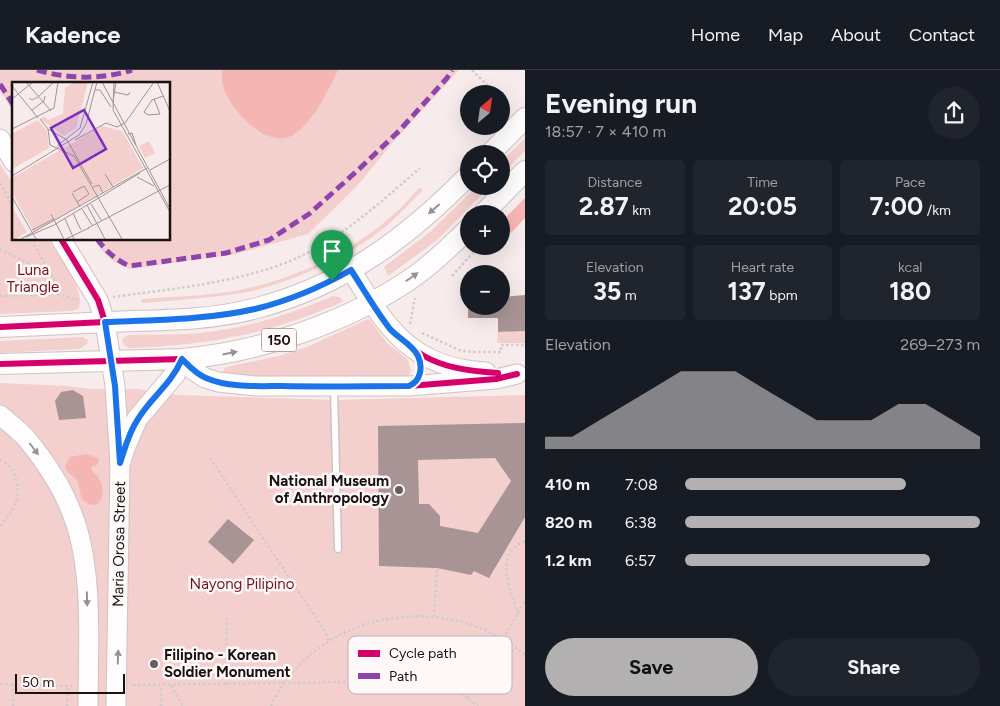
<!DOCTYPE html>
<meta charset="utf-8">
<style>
body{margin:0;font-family:Figtree,sans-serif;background:#20242c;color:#f1f3f6;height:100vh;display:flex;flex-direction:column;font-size:19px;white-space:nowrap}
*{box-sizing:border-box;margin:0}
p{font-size:16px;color:#9ea1a6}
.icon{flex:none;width:28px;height:28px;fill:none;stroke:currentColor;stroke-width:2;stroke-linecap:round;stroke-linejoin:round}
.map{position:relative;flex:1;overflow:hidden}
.details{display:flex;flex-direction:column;background:#171b24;width:475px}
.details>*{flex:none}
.needle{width:32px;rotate:29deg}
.fabs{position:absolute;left:460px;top:15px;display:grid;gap:10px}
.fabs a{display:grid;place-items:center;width:50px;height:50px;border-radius:50%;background:#171b24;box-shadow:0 5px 20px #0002;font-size:25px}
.scale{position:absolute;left:15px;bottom:12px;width:110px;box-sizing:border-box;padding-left:5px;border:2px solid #1a1111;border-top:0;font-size:14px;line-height:18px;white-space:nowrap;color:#1a1111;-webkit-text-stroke:4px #fef9f8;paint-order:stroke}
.pin{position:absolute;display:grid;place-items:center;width:42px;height:42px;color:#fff;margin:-51px -21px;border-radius:50% 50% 50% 0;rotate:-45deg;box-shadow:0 0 5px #0007}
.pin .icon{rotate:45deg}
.round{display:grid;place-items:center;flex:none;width:52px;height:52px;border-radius:26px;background:#20242c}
.summary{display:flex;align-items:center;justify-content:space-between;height:85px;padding:0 20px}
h1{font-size:28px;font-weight:700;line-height:38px}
.stats{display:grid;grid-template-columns:repeat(3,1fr);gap:8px;height:85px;padding:5px 20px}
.stats div{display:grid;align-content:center;border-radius:5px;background:#20242c;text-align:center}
.stats b{font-size:25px;font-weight:700}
.stats small{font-size:14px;font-weight:400}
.stats p{font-size:14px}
.chart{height:140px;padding:10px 20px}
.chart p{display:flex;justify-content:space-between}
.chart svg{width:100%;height:90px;margin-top:5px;fill:#b3b0b1;opacity:.7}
.button{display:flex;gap:10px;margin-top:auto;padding:10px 20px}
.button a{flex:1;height:58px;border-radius:30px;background:#b3b0b1;color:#111;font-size:20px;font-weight:700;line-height:58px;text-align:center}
.button a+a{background:#20242c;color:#f1f3f6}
ul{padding:0 20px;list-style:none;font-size:16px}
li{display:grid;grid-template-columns:80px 60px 1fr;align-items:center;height:38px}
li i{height:12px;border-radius:6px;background:#b3b0b1}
header{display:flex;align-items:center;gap:30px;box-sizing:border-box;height:70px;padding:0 25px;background:#171b24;border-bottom:1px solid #363941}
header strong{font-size:24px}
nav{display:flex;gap:28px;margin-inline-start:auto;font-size:18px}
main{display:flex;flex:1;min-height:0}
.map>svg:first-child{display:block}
.green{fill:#f3cfcd}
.water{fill:#f5b6b3}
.building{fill:#a89494;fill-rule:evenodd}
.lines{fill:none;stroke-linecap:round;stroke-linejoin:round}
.lane-casing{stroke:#cec3c3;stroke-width:9}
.secondary-casing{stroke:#cec3c3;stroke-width:21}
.primary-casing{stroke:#cec3c3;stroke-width:22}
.path{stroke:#d0cccc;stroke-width:2.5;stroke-dasharray:2.5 2.5;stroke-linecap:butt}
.lane{stroke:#fefcfc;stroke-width:6}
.secondary{stroke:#fefcfc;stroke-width:19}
.primary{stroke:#fefcfc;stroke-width:20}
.quiet{stroke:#8e44ad;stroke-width:5;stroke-dasharray:10 5;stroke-linecap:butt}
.cycleway-casing{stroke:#fef9f8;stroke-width:9}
.cycleway{stroke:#d6006c;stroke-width:6}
.oneway{fill:#979292}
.route-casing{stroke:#fff;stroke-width:10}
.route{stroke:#1a73e8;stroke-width:6}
.poi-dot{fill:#675d5d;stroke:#fef9f8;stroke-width:2}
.labels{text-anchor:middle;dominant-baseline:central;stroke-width:5;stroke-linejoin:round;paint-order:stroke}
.shield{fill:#fef9f8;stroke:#5e5756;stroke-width:1}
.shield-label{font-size:14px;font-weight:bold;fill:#1a1111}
.park-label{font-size:15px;fill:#75131a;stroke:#fef9f8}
.poi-label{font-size:15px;font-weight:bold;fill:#1a1111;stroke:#fef9f8;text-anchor:end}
.street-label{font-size:15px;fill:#1a1111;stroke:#fef9f8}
.inset-road{fill:none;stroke:#9f9494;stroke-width:1}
.view{fill:#7b2cbf;fill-opacity:0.15;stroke:#7b2cbf;stroke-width:2.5}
.inset-edge{fill:none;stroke:#1a1111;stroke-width:2.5}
.key{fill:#fef9f8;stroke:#bab3b3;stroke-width:1}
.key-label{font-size:14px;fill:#1a1111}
</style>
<header>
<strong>Kadence</strong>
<nav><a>Home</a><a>Map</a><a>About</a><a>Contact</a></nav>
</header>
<main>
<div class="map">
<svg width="525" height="636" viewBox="0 0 525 636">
<rect width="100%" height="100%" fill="#f7ebeb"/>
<!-- green -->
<path class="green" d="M0,0H459L394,71L358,115L308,164L236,184L130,199C111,191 105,186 94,169H169V14H14V44L0,20Z
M525,68V81L501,105V92Z
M0,94L14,116V169H48C57,183 88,223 78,239L70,241L0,244Z
M477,116H491L436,171L388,206L384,197L430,162Z
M419,118H422V121C409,134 397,147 384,158C349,187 286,215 242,223C209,228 176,230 143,233L141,231L143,229C181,226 220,226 257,216C316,201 380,166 419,118Z
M333,226L340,227L343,231C335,236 324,239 315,243C256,267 192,276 129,278L125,276L122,271L123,268L129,265C156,264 182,266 209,262C252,257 293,243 333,226Z
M368,249L371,251L387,273L408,290L411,301L406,310L309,314L224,305L223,302L224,299L227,297L279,286L307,277Z
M525,261V273H497L498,262Z
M83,267L88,270L87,274L79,279L0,283V271Z
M0,313L66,316L91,319H137L177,325L335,330L525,325V636H0Z"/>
<!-- water -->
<path class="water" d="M223,0H338C330,18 309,60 289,67C260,78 214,24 223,0Z
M525,128V148L511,163L501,152Z
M86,384L98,388L99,391L97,395L91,397L92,401C101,408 104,416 102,428L98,434L93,435C76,431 83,423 77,411C74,405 67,404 65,396L70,387Z"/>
<!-- building -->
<path class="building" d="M525,225V261L498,262V248H468V236H501V227Z
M73,320L83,326L86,348L59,350L55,331L61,322Z
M525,353V447L489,508L474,501L471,505L437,498L379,496L378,356ZM495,388L511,411L478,463L440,456V446L429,434H419L418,390Z
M228,449L254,470L233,494L208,472Z"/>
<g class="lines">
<!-- lane casing -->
<g class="lane-casing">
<path id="lane" d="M334,318L338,479"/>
</g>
<!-- secondary casing -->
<g class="secondary-casing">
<path id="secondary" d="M0,69L14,92
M61,169L98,230L105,252L115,316L120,393L116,636
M351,200C387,259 412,298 486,302
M182,289L193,300L205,308L218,312L256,316H409L496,309L517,304
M0,345C8,352 18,359 26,368C45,391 63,418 73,446C94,500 88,578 88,636"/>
</g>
<!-- primary casing -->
<g class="primary-casing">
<path id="primary" d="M490,84L525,48
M483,144L525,101
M0,257C44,255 88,253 133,251C174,250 217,249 257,238C344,215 407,168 469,105
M0,294L182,289C261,282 349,252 415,206C434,192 452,175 469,158
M120,393L125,377L137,349L175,304L182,289"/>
</g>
<!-- path -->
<path class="path" d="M472,0L496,24
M501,29L510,38
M0,113L14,138
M0,179L50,204
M452,206L479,176
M57,224L78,230
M0,226L57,224L54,210L31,169
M113,227C171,219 244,212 297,188C343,167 382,131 420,98
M410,254L415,228
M422,263L459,280L472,282H501V275H525
M210,388L324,560L329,571
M0,390C15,395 22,420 15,434C12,442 5,450 0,457
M518,544C511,520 492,485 525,471
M434,547L437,498
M0,614L73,616
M13,614V636
M133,615L422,611C444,614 460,622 478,636
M226,615L227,549
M171,616L183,636
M468,629L525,531
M67,636L68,616
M161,636V616
M271,636C316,540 446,518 525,585"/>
<!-- lane -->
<use href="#lane" class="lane"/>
<!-- secondary -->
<use href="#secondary" class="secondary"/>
<!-- primary -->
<use href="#primary" class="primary"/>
<!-- quiet -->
<path class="quiet" d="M37,0C68,9 101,10 132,0
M0,14L14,36
M97,169C107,182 115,189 129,196L226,183L269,170L309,144L357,101L399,61L447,8L452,0"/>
<!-- cycleway casing -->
<g class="cycleway-casing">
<path id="cycleway" d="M61,169L98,230L105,252
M371,233C410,285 431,299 498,303
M0,257C42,255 84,253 126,251C169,250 213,249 256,239C289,231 321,217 351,200
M0,294L182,289L193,300L205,308L218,312L256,316H409L496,309L517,304"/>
</g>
<!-- cycleway -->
<use href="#cycleway" class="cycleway"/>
</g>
<!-- one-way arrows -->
<defs><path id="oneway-solid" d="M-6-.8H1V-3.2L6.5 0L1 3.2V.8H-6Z" transform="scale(1.25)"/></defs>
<g class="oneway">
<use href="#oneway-solid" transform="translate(434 139) rotate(139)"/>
<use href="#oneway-solid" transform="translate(412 207) rotate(-35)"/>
<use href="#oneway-solid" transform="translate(230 283) rotate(-11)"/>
<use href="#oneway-solid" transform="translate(34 379) rotate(53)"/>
<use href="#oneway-solid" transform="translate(87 529) rotate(89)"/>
<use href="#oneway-solid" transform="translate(118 587) rotate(-88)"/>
</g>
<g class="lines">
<!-- route casing -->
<g class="route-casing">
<path id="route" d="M351,200C364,220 376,241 390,259C398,268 413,275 418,286C423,297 421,311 409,316C367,316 324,317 282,316C258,316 229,318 206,308C196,304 189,296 182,289C170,316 152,326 138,349C129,362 125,378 120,393L115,316L105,252C155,250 206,250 255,239C288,231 321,217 351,200Z"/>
</g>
<!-- route -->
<use href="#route" class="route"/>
</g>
<!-- markers -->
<g class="poi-dot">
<circle cx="399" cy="420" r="5"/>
<circle cx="154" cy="594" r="5"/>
</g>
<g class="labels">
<!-- shield labels -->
<rect class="shield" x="261.5" y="258.5" width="35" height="23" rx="4"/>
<g class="shield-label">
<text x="279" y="270">150</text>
</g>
<!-- park labels -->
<g class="park-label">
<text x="33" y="200">Luna<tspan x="33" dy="17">Triangle</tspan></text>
<text x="242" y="514">Nayong Pilipino</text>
</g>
<!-- poi labels -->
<g class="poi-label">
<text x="389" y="411">National Museum<tspan x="389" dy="17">of Anthropology</tspan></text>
<text x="164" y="585" text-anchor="start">Filipino - Korean<tspan x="164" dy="17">Soldier Monument</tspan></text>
</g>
<!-- street labels -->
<g class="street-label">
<text transform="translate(119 474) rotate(-89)">Maria Orosa Street</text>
</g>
</g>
<!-- overview -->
<g transform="translate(12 12)">
<rect width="158" height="158" fill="#f7ebeb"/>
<path d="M62,0H76L64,46L52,54L28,37L33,34L36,38L51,32L53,6ZM26,38L35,49L37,66L0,87V52ZM90,44L110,49L131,86L22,150L0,111V96ZM137,59L143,71L133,76L127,64ZM0,125L15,150L3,157H0Z" fill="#f3cfcd"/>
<path class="inset-road" d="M14,0L39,29M90,0L158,127M102,0L101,28L158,130M145,0L158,29M0,4L26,36M83,8H88L99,25M102,10L116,13L118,10M17,16L20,18L26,15L42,0M0,17L21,0M101,19L104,0M20,28L32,19L33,14M132,30L136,33L148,32L142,17M132,30L140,18L151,14M28,37L36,47L55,58L80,102M94,41L105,45L113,41L142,0M0,47L42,26L46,0M36,47L38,63L62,74L110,157M116,52L120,51L124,63M63,58L94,41M45,64L68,46L81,0M138,88L158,77M93,92L101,105M0,94L67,53L74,42L85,0M125,95L142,104M81,105L87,103L91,111M61,110L72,104L77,112L65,120M60,111L68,125M0,115L24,157M79,122L89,138M75,123L93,157M70,127L80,143M61,131L69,148M39,132L52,157M53,137L62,157M76,146L158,103M20,148L42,137M14,155L42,143L128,91M9,157L135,86M54,157L77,146"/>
<path class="view" d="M72,28L94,67L61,86L39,46Z"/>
<rect width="158" height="158" class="inset-edge"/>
</g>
<!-- legend -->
<rect x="348" y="566" width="164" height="58" rx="8" class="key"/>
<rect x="358" y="580" width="22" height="7" fill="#d6006c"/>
<rect x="358" y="603" width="22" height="6" fill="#8e44ad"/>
<g class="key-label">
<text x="389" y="588">Cycle path</text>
<text x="389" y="611">Path</text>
</g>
</svg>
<div class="fabs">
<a><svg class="needle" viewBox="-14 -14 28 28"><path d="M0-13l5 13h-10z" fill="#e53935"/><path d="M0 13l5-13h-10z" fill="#9ea1a6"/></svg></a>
<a><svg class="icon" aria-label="locate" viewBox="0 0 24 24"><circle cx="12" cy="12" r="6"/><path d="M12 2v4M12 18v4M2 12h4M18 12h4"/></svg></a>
<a>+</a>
<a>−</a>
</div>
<div class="scale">50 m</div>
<div class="pin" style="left:332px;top:211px;background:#1e9e55"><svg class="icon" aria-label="arrive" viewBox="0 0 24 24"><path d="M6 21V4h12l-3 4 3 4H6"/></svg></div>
</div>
<section class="details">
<div class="summary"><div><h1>Evening run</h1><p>18:57 · 7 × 410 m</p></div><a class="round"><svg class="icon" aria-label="share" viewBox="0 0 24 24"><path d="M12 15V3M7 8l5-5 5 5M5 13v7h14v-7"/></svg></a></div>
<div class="stats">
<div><p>Distance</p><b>2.87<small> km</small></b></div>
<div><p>Time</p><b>20:05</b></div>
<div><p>Pace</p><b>7:00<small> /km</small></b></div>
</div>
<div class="stats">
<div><p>Elevation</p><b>35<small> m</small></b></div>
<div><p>Heart rate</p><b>137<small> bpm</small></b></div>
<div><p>kcal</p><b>180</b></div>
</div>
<div class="chart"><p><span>Elevation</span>269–273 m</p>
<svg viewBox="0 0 160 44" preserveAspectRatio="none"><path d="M0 44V38L10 38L20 30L30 22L40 14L50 6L60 6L70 6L80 14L90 22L100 30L110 30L120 30L130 22L140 22L150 30L160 38V44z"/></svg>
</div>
<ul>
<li><b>410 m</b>7:08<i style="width:75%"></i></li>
<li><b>820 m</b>6:38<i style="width:100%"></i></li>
<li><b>1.2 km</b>6:57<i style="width:83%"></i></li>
</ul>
<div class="button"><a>Save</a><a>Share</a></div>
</section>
</main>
